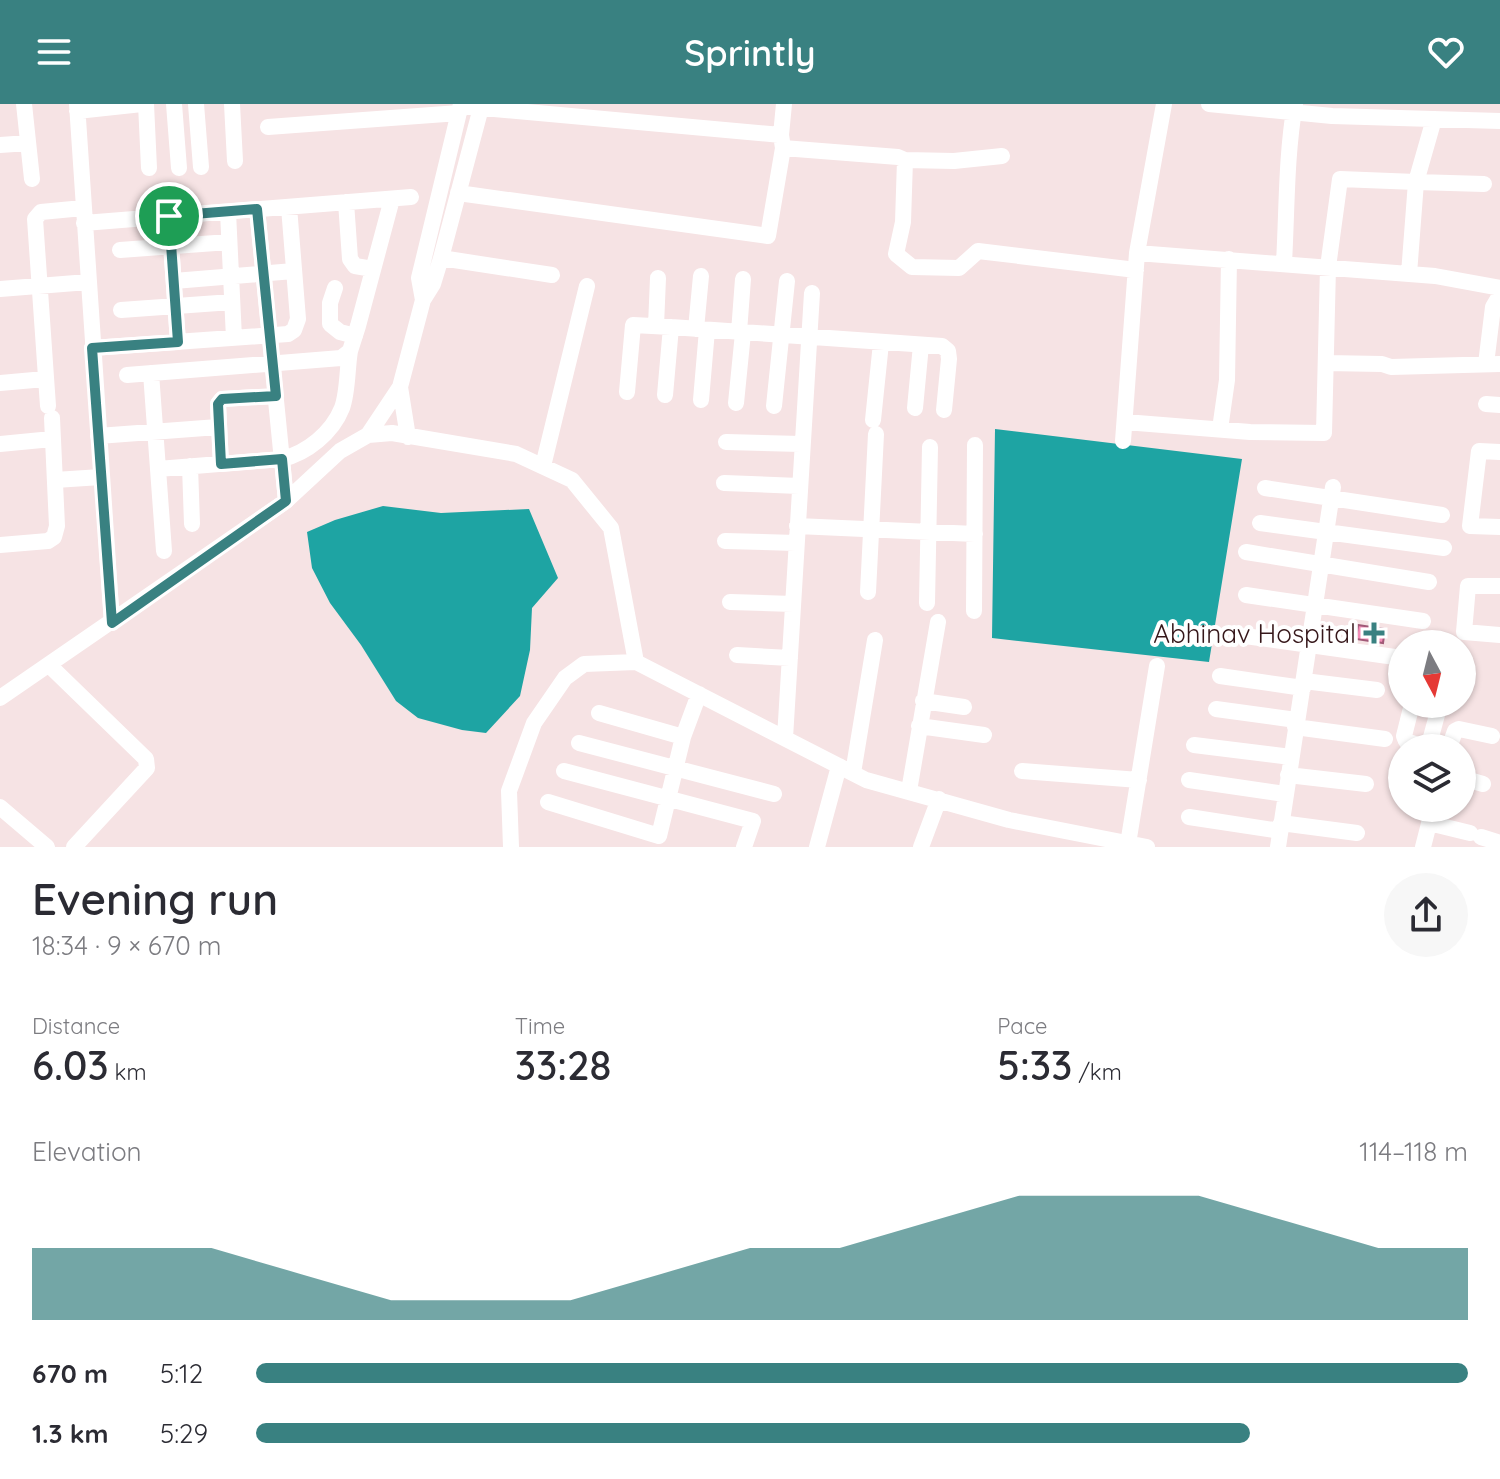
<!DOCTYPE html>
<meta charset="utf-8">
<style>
body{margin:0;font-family:Quicksand,sans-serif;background:#f7f7f7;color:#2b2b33;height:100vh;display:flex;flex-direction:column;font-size:30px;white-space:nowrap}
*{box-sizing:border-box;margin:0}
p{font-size:26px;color:#7c7c81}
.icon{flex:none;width:44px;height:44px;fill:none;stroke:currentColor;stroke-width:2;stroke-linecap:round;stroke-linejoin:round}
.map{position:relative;height:743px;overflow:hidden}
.details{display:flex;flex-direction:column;background:#fff;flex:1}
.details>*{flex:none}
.needle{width:52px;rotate:173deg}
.fabs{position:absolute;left:1388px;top:526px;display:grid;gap:16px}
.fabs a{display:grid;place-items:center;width:88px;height:88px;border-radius:50%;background:#fff;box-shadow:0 2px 6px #0004;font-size:40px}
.pin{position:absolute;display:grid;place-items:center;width:68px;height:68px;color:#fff;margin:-34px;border:4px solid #fff;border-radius:50%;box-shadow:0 2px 8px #0007}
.round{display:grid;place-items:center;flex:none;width:84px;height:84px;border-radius:42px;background:#f7f7f7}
.overview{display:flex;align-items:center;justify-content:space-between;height:136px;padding:0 32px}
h1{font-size:44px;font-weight:600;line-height:60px}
.figures{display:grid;grid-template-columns:repeat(3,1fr);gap:12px;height:136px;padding:8px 32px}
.figures div{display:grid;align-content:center}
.figures b{font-size:40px;font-weight:600}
.figures small{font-size:22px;font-weight:400}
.figures p{font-size:22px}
.chart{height:224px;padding:16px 32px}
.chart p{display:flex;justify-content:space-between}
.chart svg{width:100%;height:144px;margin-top:8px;fill:#398181;opacity:.7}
ul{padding:0 32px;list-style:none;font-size:26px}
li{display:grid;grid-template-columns:128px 96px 1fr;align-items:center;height:60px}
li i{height:20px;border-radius:10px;background:#398181}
header{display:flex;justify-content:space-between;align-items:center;height:104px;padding:0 32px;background:#398181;color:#fff;font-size:36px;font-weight:600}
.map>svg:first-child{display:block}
.water{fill:#1ea4a3}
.building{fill:#f48db8;stroke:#a15977;stroke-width:2}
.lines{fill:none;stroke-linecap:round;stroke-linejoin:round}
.minor{stroke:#fff;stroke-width:16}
.route-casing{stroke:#fff;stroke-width:16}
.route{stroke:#398181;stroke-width:10}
.poi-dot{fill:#398181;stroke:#fff;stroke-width:3}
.labels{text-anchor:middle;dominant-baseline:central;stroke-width:8;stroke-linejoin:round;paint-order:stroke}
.poi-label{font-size:26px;fill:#36171a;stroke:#fff;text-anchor:end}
</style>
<header><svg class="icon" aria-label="menu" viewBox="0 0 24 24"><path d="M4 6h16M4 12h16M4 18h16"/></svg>Sprintly<svg class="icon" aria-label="heart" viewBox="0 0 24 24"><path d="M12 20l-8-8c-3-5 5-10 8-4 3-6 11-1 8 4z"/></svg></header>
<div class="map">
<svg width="1500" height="743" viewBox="0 0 1500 743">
<rect width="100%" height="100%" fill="#f6e3e4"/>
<!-- water -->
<path class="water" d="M995,325L1242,355L1209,558L992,534Z
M383,402L441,409L529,405L558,474L532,504L530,546L520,592L486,629L462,626L418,614L396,597L361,541L330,499L312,464L307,428L335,416Z"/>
<!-- building -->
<path class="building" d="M1358,521L1385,525L1383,539L1356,535Z"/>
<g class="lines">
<!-- minor -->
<path class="minor" d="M24,0L32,75
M77,0L112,519
M146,0L149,64
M174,0L179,64
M196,0L201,63
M232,0L235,57
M1209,0L1332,12L1500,17
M461,2L781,31L784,0
M77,7L142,0
M268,23L459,9
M0,41L28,39
M783,44L898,53L905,56L954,57L1002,52
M905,56L903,118L896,150L912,163L959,164L978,147L1136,166
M458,89L768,132L783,44L781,31
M346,98L350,155L355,162L373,165
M257,105L286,397
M228,108L234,234
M169,112L178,238
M84,119L411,93
M120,146L229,138
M1137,149L1435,172L1500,184
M441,154L552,171
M1284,159C1287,106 1286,52 1295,0
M1409,170L1416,78L1484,80
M174,177L294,167
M335,184L330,199V220L340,228L355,232
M0,185L88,178
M423,196L419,174L461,0
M121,206L232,198
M656,222L658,174
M696,225L701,172
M739,228L743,175
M92,244L288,230L294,226L298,215L289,103
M1326,259L1382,260L1391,263L1500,260
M1486,260L1493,203L1500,191
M151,269L158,365
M127,271L341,254L350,247L358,222L392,95
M0,279L45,275
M400,283L408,333
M627,288L633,221L671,223L942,242L948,247L949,255L944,306
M665,291L671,223
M701,296L707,226
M736,299L743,229
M1486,300L1500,301
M48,302L35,115L41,108L83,104
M774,302L787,177
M915,304L921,241
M873,316L881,239
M1125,318L1250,328L1324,329L1328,163L1340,75L1416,78L1434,15
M1220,325L1227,276L1229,155
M368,331L400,283L423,196L433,180L441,154L482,0
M98,332L218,323
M1123,337L1137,149L1164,0
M726,338L801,340
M0,340L52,335
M1500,348L1479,347L1470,422L1500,423
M221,360L218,300L222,295L276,292
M190,362L192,420
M543,362L587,182
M55,376L101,373
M724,379L799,382
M1265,384L1442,411
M1260,419L1444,444
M797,422L975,430
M725,437L796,439
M0,441L48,437L54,433L57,422L52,314
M164,447L158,365L282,355C307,349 332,329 342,304C348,288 347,264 350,247
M1246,448L1429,478
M1500,482H1468L1464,528L1500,531
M868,488L876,330
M1246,491L1423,517
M730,498L793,500
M927,499L930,343
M974,507L975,341
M1245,532L1402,554
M737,551L790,554
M49,561L146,655L147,664L74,743
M1220,572L1303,584
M1304,577L1377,586
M0,594L286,397L340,347L368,331L392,329L516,350L572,376L611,424L636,558L866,676L1009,716L1147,743
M923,597L964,603
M1412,600L1404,632L1406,637L1428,644L1440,600
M1216,605L1296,616
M599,609L683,633
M919,622L984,631
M1295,623L1385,635
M785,634L812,189
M579,639L774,690
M1194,641L1291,653
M1449,644L1455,627L1459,625L1492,632
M564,667L753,717L744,743
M1022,667L1139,676
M853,669L875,536
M1288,671L1366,680
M1462,674L1483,680
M1189,676L1285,690
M909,687L938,518
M548,698L659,732L683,633L699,590
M0,703L47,743
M1189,713L1280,727
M1281,719L1357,729
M1429,719L1470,729
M1481,733L1500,739
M1128,740L1157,562
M511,743L509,687L534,619L565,574L584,560L636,558
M817,743L839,662
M921,743L939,695
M1278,743L1333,383
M1423,743L1433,704"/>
</g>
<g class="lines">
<!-- route casing -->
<g class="route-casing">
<path id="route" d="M257,105L276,292L222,295L218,300L221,360L282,355L286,397L112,519L92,244L178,238L169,112Z"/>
</g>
<!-- route -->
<use href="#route" class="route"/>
</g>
<!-- markers -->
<path class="poi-dot" d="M1370 517h8v8h8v8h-8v8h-8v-8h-8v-8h8z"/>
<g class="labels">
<!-- poi labels -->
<g class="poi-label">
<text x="1356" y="529">Abhinav Hospital</text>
</g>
</g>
</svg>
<div class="fabs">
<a><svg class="needle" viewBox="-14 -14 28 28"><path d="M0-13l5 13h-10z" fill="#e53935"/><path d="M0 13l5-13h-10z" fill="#7c7c81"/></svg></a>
<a><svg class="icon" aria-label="layers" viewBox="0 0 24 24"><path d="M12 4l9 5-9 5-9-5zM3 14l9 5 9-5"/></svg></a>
</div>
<div class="pin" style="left:169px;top:112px;background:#1e9e55"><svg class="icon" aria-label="arrive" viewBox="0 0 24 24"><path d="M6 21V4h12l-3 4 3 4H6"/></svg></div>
</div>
<section class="details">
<div class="overview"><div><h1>Evening run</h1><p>18:34 · 9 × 670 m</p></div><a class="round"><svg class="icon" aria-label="share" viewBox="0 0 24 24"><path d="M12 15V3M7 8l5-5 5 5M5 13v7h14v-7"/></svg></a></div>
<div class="figures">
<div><p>Distance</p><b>6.03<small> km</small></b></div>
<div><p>Time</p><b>33:28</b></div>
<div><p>Pace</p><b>5:33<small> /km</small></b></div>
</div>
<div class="chart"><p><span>Elevation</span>114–118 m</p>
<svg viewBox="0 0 160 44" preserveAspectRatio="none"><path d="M0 44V22L10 22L20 22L30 30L40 38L50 38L60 38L70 30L80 22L90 22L100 14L110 6L120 6L130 6L140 14L150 22L160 22V44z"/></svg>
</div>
<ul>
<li><b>670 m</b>5:12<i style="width:100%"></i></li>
<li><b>1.3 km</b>5:29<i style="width:82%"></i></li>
</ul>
</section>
